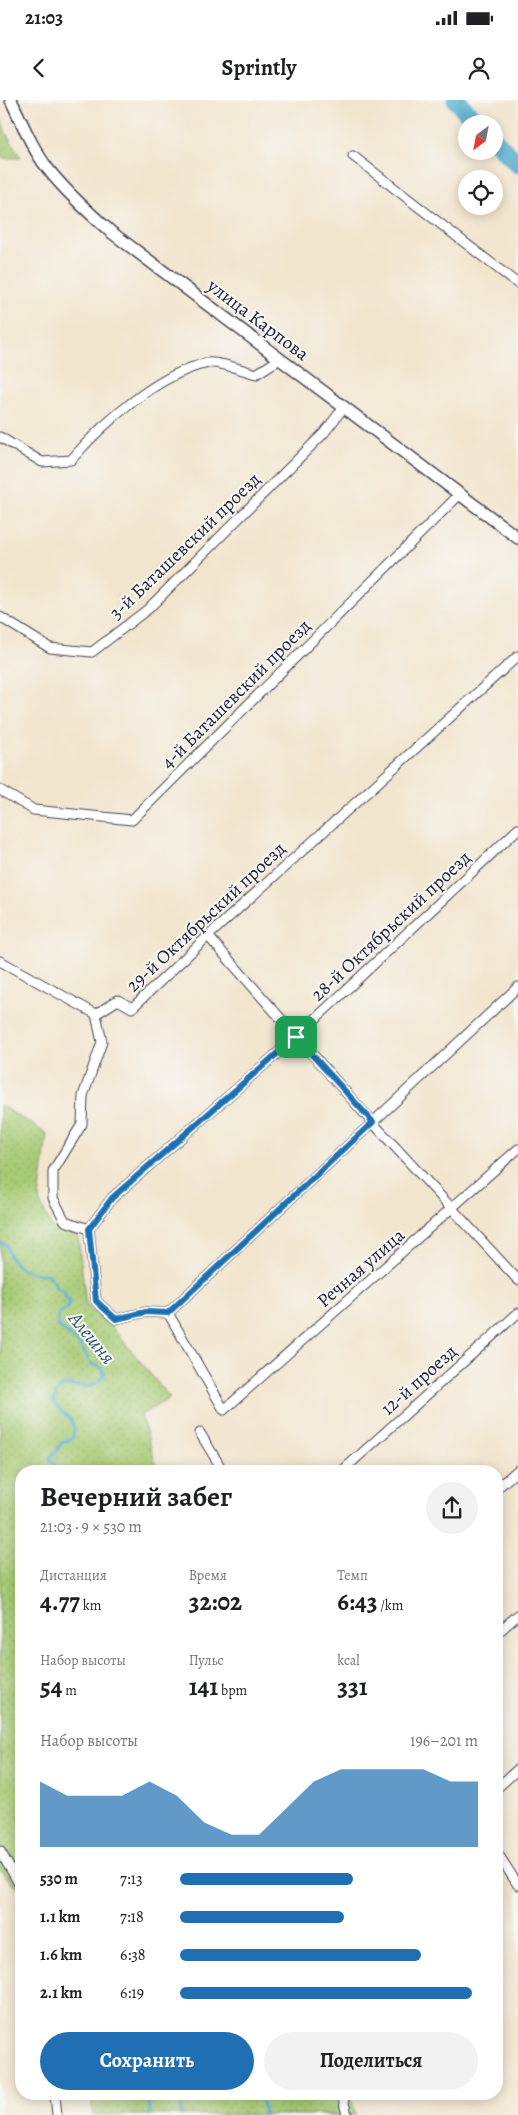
<!DOCTYPE html>
<html lang="ru">
<meta charset="utf-8">
<style>
body{margin:0;font-family:Alegreya,serif;background:#f2f2f2;color:#202124;height:100vh;display:flex;flex-direction:column;font-size:19px;white-space:nowrap}
*{box-sizing:border-box;margin:0}
p{font-size:16px;color:#757577}
.icon{flex:none;width:28px;height:28px;fill:none;stroke:currentColor;stroke-width:2;stroke-linecap:round;stroke-linejoin:round}
.map{position:relative;flex:1;overflow:hidden}
.details{position:absolute;left:15px;top:1365px;width:488px;height:635px;display:flex;flex-direction:column;background:#fff;border-radius:20px;box-shadow:0 2px 12px #0003}
.details>*{flex:none}
.needle{width:32px;rotate:212deg}
.tools{position:absolute;left:458px;top:15px;display:grid;gap:10px}
.tools a{display:grid;place-items:center;width:45px;height:45px;border-radius:50%;background:#fff;box-shadow:0 2px 12px #0003;font-size:25px}
.pin{position:absolute;display:grid;place-items:center;width:42px;height:42px;color:#fff;margin:-21px;border-radius:10px;box-shadow:0 2px 8px #0006}
.round{display:grid;place-items:center;flex:none;width:52px;height:52px;border-radius:26px;background:#f2f2f2}
.summary{display:flex;align-items:center;justify-content:space-between;height:85px;padding:0 25px}
h1{font-size:28px;font-weight:700;line-height:38px}
.metrics{display:grid;grid-template-columns:repeat(3,1fr);gap:8px;height:85px;padding:5px 25px}
.metrics div{display:grid;align-content:center}
.metrics b{font-size:25px;font-weight:700}
.metrics small{font-size:14px;font-weight:400}
.metrics p{font-size:14px}
.chart{height:140px;padding:10px 25px}
.chart p{display:flex;justify-content:space-between}
.chart svg{width:100%;height:90px;margin-top:5px;fill:#1f6fb2;opacity:.7}
.action{display:flex;gap:10px;margin-top:auto;padding:10px 25px}
.action a{flex:1;height:58px;border-radius:30px;background:#1f6fb2;color:#fff;font-size:20px;font-weight:700;line-height:58px;text-align:center}
.action a+a{background:#f2f2f2;color:#202124}
ul{padding:0 25px;list-style:none;font-size:16px}
li{display:grid;grid-template-columns:80px 60px 1fr;align-items:center;height:38px}
li i{height:12px;border-radius:6px;background:#1f6fb2}
.status{display:flex;justify-content:space-between;align-items:center;height:35px;padding:0 25px;background:#fff;direction:ltr}
.status svg{height:14px;fill:currentColor}
header{display:flex;justify-content:space-between;align-items:center;height:65px;padding:0 25px;background:#fff;font-size:22px;font-weight:700}
.map>svg:first-child{display:block}
.grass{fill:url(#grass-dots);stroke:#647658}
.lines{fill:none;stroke-linecap:round;stroke-linejoin:round}
.stream{stroke:#4ea8cc;stroke-width:3}
.river{stroke:#4ea8cc;stroke-width:19}
.street-casing{stroke:#413f51;stroke-width:11}
.secondary-casing{stroke:#413f51;stroke-width:14}
.street{stroke:#fff;stroke-width:9}
.secondary{stroke:#fff;stroke-width:11}
.route-casing{stroke:#fff;stroke-width:10}
.route{stroke:#1f6fb2;stroke-width:6}
.labels{text-anchor:middle;dominant-baseline:central;stroke-width:4;stroke-linejoin:round;paint-order:stroke}
.street-label{font-size:19px;fill:#22223b;stroke:#f6f6f2}
.water-label{font-size:20px;font-style:italic;fill:#345875;stroke:#f6f6f2}
</style>
<div class="status"><b>21:03</b><svg viewBox="0 0 49 12"><path d="M0 12V9h3v3zM5 12V6h3v6zM10 12V3h3v9zM15 12V0h3v12zM26 1h20v11H26zM47 4h2v5h-2z"/></svg></div>
<header><svg class="icon" aria-label="back" viewBox="0 0 24 24"><path d="M15 5l-7 7 7 7"/></svg>Sprintly<svg class="icon" aria-label="person" viewBox="0 0 24 24"><circle cx="12" cy="8" r="4"/><path d="M4 21q1-7 8-7t8 7"/></svg></header>
<div class="map">
<svg width="518" height="2015" viewBox="0 0 518 2015">
<defs>
<pattern id="grass-dots" width="8" height="8" patternUnits="userSpaceOnUse" patternTransform="scale(1.25)"><rect width="8" height="8" fill="#a7cb74"/><path d="M2 2h.1M6 6h.1" fill="none" stroke="#8fae65" stroke-width="1.8" stroke-linecap="round"/></pattern>
</defs>
<rect width="100%" height="100%" fill="#f6f6f2"/>
<filter id="ink" filterUnits="userSpaceOnUse"><feTurbulence type="fractalNoise" baseFrequency=".02" numOctaves="2"/><feDisplacementMap in="SourceGraphic" scale="10" xChannelSelector="R" yChannelSelector="G"/><feConvolveMatrix kernelMatrix="1 2 1 2 8 2 1 2 1" color-interpolation-filters="sRGB"/></filter>
<filter id="wash" filterUnits="userSpaceOnUse"><feTurbulence type="fractalNoise" baseFrequency=".0096" numOctaves="4" result="noise"/><feDisplacementMap in="SourceGraphic" scale="20" xChannelSelector="R" yChannelSelector="G"/><feGaussianBlur stdDeviation="1.12" result="paint"/><feColorMatrix in="noise" values="0 0 0 0 0 0 0 0 0 0 0 0 0 0 0 0 0 1.4 0 .05"/><feComposite in="paint" operator="in"/></filter>
<g filter="url(#wash)">
<rect width="100%" height="100%" fill="#f2e5ce"/>
<!-- grass -->
<path class="grass" d="M0,15L6,33L21,58H0Z
M0,1005L47,1034L39,1100L52,1128L78,1136L86,1205L112,1227L170,1298L141,1315L158,1371H21V1792L0,1770Z
M91,1994H350L356,2015H93Z"/>
<g class="lines">
<!-- stream -->
<path class="stream" d="M0,1143L6,1144C9,1164 27,1176 47,1174L54,1182L56,1188L65,1192L64,1197L70,1201L67,1209L58,1214V1226C75,1240 83,1245 91,1265L99,1266L105,1273C93,1295 80,1282 63,1286C34,1311 85,1310 72,1339L61,1343L56,1353L50,1356L51,1362L62,1371
M136,1994L144,1997L149,2006V2015
M181,1994V2015
M261,1994L264,2013L262,2015"/>
<!-- river -->
<path class="river" d="M456,0L478,24
M494,40L518,64"/>
</g>
</g>
<g filter="url(#ink)">
<g class="lines">
<!-- street casing -->
<g class="street-casing">
<path id="street" d="M353,56L518,184
M0,337L42,362L71,360C103,323 159,273 208,263C218,261 245,271 256,274L280,259
M0,517L50,548L92,552L148,509L324,333L344,307
M0,690L34,710L132,720L461,393
M208,836L373,1023L518,1180
M0,861L96,914
M96,914L118,900L132,908L208,836L518,556
M89,1129L112,1098L296,937L518,729
M89,1129L65,1121L53,1098V1071L82,1024L83,996L102,942L96,914
M89,1129L96,1201L116,1219L146,1212L168,1213
M168,1213L224,1310L518,1049
M168,1213L518,887
M200,1333L223,1371
M342,1371L518,1213
M496,1389L518,1370
M496,1534L518,1515
M496,1689L518,1669
M0,1751L21,1787
M496,1751L518,1785
M55,1994L57,2015
M342,1994L347,2015"/>
</g>
<!-- secondary casing -->
<g class="secondary-casing">
<path id="secondary" d="M11,0C22,23 32,48 48,69C66,92 88,112 111,132L518,438"/>
</g>
<!-- street -->
<use href="#street" class="street"/>
<!-- secondary -->
<use href="#secondary" class="secondary"/>
</g>
</g>
<g class="lines" filter="url(#ink)">
<!-- route casing -->
<g class="route-casing">
<path id="route" d="M296,937L373,1022L168,1213L146,1212L116,1219L96,1201L89,1129L112,1098Z"/>
</g>
<!-- route -->
<use href="#route" class="route"/>
</g>
<g class="labels">
<!-- street labels -->
<g class="street-label">
<text transform="translate(258 220) rotate(37)">улица Карпова</text>
<text transform="translate(185 446) rotate(-44)">3-й Баташевский проезд</text>
<text transform="translate(236 594) rotate(-45)">4-й Баташевский проезд</text>
<text transform="translate(206 817) rotate(-43)">29-й Октябрьский проезд</text>
<text transform="translate(391 826) rotate(-43)">28-й Октябрьский проезд</text>
<text transform="translate(361 1168) rotate(-41)">Речная улица</text>
<text transform="translate(419 1280) rotate(-42)">12-й проезд</text>
</g>
<!-- water labels -->
<g class="water-label">
<text transform="translate(92 1238) rotate(51)">Алешня</text>
</g>
</g>
</svg>
<div class="tools">
<a><svg class="needle" viewBox="-14 -14 28 28"><path d="M0-13l5 13h-10z" fill="#e53935"/><path d="M0 13l5-13h-10z" fill="#757577"/></svg></a>
<a><svg class="icon" aria-label="locate" viewBox="0 0 24 24"><circle cx="12" cy="12" r="6"/><path d="M12 2v4M12 18v4M2 12h4M18 12h4"/></svg></a>
</div>
<div class="pin" style="left:296px;top:937px;background:#1e9e55"><svg class="icon" aria-label="arrive" viewBox="0 0 24 24"><path d="M6 21V4h12l-3 4 3 4H6"/></svg></div>
<section class="details">
<div class="summary"><div><h1>Вечерний забег</h1><p>21:03 · 9 × 530 m</p></div><a class="round"><svg class="icon" aria-label="share" viewBox="0 0 24 24"><path d="M12 15V3M7 8l5-5 5 5M5 13v7h14v-7"/></svg></a></div>
<div class="metrics">
<div><p>Дистанция</p><b>4.77<small> km</small></b></div>
<div><p>Время</p><b>32:02</b></div>
<div><p>Темп</p><b>6:43<small> /km</small></b></div>
</div>
<div class="metrics">
<div><p>Набор высоты</p><b>54<small> m</small></b></div>
<div><p>Пульс</p><b>141<small> bpm</small></b></div>
<div><p>kcal</p><b>331</b></div>
</div>
<div class="chart"><p><span>Набор высоты</span>196–201 m</p>
<svg viewBox="0 0 160 44" preserveAspectRatio="none"><path d="M0 44V12L10 19L20 19L30 19L40 12L50 19L60 32L70 38L80 38L90 25L100 12L110 6L120 6L130 6L140 6L150 12L160 12V44z"/></svg>
</div>
<ul>
<li><b>530 m</b>7:13<i style="width:58%"></i></li>
<li><b>1.1 km</b>7:18<i style="width:55%"></i></li>
<li><b>1.6 km</b>6:38<i style="width:81%"></i></li>
<li><b>2.1 km</b>6:19<i style="width:98%"></i></li>
</ul>
<div class="action"><a>Сохранить</a><a>Поделиться</a></div>
</section>
</div>
